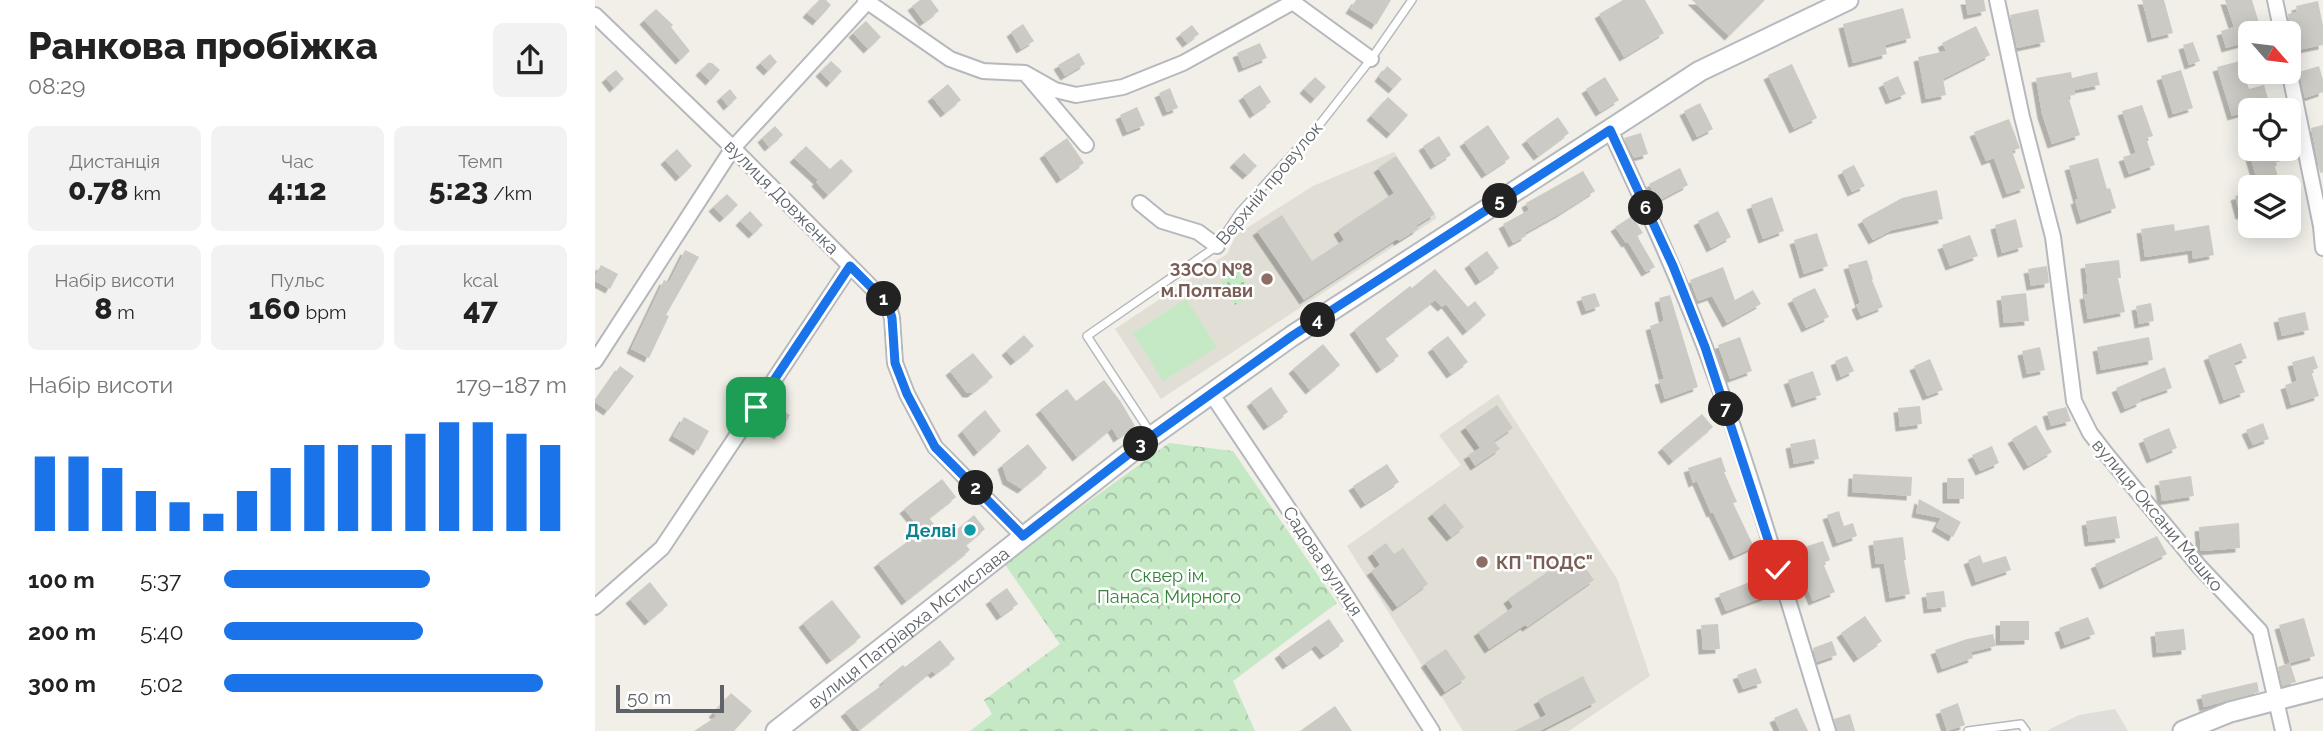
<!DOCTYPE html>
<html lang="uk">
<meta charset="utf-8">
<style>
body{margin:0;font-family:Raleway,sans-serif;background:#f2f2f2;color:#222;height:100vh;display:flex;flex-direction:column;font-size:26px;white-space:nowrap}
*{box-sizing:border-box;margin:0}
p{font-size:23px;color:#767676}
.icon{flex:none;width:38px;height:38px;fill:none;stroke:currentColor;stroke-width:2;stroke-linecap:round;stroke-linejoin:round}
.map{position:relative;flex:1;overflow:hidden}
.side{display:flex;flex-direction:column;background:#fff;width:595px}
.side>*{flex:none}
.needle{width:46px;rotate:118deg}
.tools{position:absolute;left:1643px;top:21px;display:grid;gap:14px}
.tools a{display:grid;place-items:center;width:63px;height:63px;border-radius:10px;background:#fff;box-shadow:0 4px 18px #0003;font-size:35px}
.scale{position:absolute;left:21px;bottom:18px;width:108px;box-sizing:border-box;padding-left:7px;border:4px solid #5f6368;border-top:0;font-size:19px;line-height:24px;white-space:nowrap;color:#5f6368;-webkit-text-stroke:5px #fff;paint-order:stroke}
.pin{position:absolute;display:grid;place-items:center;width:60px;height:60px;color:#fff;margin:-30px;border-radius:14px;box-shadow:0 4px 10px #0006}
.km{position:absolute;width:35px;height:35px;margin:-18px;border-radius:50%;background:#222;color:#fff;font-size:19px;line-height:35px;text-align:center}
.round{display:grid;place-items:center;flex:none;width:74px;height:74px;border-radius:10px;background:#f2f2f2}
.overview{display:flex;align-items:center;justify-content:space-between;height:119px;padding:0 28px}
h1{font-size:38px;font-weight:800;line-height:52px}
.stats{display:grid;grid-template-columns:repeat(3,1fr);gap:10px;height:119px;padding:7px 28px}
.stats div{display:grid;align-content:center;border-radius:10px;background:#f2f2f2;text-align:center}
.stats b{font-size:30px;font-weight:800}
.stats small{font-size:19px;font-weight:400}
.stats p{font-size:19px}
.chart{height:196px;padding:14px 28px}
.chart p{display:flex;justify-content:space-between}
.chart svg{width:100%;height:126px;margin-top:7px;stroke:#1a73e8;stroke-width:6}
ul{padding:0 28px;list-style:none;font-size:23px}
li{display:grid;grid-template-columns:112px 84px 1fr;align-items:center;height:52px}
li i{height:18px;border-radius:9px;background:#1a73e8}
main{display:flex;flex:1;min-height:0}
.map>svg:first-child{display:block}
.industrial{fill:#e0deda}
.education{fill:#e1ded6}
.grass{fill:url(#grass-dots)}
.forest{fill:url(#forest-crowns)}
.garden{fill:#c5e8c5}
.building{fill:#cccac5;filter:url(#shadow)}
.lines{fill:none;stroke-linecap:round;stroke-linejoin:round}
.service-casing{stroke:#b5b8bc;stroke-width:10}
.minor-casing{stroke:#b5b8bc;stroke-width:18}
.secondary-casing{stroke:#b6babf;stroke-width:23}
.service{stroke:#fff;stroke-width:7}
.minor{stroke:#fff;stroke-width:14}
.secondary{stroke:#fff;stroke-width:19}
.route-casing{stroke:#fff;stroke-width:14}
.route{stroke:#1a73e8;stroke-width:9}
.education-dot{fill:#8d6e63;stroke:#fff;stroke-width:2.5}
.culture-dot{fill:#0f9aa8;stroke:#fff;stroke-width:2.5}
.labels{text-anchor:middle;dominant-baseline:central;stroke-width:5;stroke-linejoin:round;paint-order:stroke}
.street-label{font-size:18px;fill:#5f6368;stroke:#fff}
.education-label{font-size:18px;font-weight:bold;fill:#785e54;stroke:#fff;text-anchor:end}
.culture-label{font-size:18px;font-weight:bold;fill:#0d838f;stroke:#fff;text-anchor:end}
.park-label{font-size:18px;fill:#348238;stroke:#fff}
</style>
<main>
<section class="side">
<div class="overview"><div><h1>Ранкова пробіжка</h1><p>08:29</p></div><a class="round"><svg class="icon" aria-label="share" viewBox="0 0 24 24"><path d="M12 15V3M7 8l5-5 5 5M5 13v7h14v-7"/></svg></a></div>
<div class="stats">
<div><p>Дистанція</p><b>0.78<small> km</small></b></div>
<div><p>Час</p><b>4:12</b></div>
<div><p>Темп</p><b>5:23<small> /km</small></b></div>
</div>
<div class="stats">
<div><p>Набір висоти</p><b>8<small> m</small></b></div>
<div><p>Пульс</p><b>160<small> bpm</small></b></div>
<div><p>kcal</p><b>47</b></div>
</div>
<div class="chart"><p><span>Набір висоти</span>179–187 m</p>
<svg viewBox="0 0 160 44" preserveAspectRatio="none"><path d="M5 44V18M15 44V18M25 44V22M35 44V30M45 44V34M55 44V38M65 44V30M75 44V22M85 44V14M95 44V14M105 44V14M115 44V10M125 44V6M135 44V6M145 44V10M155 44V14"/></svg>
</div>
<ul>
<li><b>100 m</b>5:37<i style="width:60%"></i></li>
<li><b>200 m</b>5:40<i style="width:58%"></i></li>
<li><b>300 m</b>5:02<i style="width:93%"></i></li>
</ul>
</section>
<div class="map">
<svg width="1728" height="731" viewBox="0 0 1728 731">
<defs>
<pattern id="grass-dots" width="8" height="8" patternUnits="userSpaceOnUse" patternTransform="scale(1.75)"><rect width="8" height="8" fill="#c5e8c5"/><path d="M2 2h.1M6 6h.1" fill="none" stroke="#a3c0a4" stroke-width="1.8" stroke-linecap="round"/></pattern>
<pattern id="forest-crowns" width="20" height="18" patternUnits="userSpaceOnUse" patternTransform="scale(1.75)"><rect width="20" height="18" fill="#c5e8c5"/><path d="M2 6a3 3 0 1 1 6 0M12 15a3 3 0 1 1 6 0" fill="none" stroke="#a3c0a4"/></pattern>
<filter id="shadow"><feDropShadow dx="-4.5" dy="4.5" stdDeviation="0" flood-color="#0004"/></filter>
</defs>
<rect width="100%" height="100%" fill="#f1efe8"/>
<!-- industrial -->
<path class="industrial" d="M1520,709L1533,731H1451L1484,715Z"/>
<!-- education -->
<path class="education" d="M799,152L842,218L566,399L520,329L632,254L641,235L718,186Z
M903,394L1022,579L1055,676L974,731H868L752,546L866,465L844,435Z"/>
<!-- grass -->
<path class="grass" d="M643,270L658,294L640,305L625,281Z"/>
<!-- forest -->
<path class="forest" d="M574,443L638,451L742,603L638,681L660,731H375L397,714L389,700L465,644L409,563Z"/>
<!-- garden -->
<path class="garden" d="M591,299L622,347L568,381L538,333Z"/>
<!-- building -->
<path class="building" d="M224,0H231L236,5L222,21L212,13Z
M325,0H336L344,11L329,22L317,6Z
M761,0H796L781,25L755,9Z
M1028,0H1050L1069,33L1029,57L1004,14Z
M1097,0H1170L1134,36Z
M1370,0H1389L1391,11L1373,15Z
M1547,0H1569L1578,33L1557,38Z
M1630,0H1657L1667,33H1656V41L1631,48L1626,31L1639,27Z
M1723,1L1728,26V45L1698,51L1693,14L1702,12L1701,6Z
M1308,8L1316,38L1290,45L1292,54L1258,63L1248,24Z
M61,9L78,25L76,27L95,51L85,60L49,20Z
M1443,9L1450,42L1422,48L1415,15Z
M271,21L286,37L273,49L258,33Z
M428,24L439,41L426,49L416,32Z
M597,25L604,34L592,43L585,34Z
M1381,26L1395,55L1348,79L1351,95L1331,99L1323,57L1351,51L1347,43Z
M1598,42L1605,61L1594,65L1588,45Z
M665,43L672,58L648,68L642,53Z
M484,53L490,64L470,76L463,65Z
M175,54L182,62L173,71L165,63Z
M236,61L247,71L236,83L225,72Z
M1645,61L1654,89L1669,85L1675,105L1637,116L1622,67Z
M113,63H117L125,70L115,81L105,71Z
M1197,64L1222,118L1199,129L1173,75Z
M792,66L807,79L798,89L784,77Z
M1724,66L1728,80V92L1710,98L1704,72Z
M21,70L29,79L19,88L11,78Z
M1586,70L1598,108L1578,114L1566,76Z
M1476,72L1477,78L1502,72L1505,85L1479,90L1480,95L1473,96L1485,135L1457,144L1447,114L1441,78Z
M1303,76L1311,94L1295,100L1288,83Z
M720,77L731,87L720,99L709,89Z
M1010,77L1024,100L1005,112L991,89Z
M353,84L366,100L350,113L337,97Z
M665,85L676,102L659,114L648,96Z
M575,88L583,108L572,112L564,93Z
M135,89L142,98L133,106L126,97Z
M793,97L813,115L796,134L776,116Z
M1105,103L1118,129L1102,137L1089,111Z
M1547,105L1558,136L1551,138L1560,165L1534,174L1528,157L1541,153L1527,111Z
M542,107L550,125L532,132L525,115Z
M963,117L974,133L943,156L931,140Z
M1414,119L1425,148L1417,151L1430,188L1412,194L1399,158L1391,161L1379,132Z
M893,125L915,158L891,174L869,142Z
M1728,125V172L1725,173L1716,128Z
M180,126L188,135L174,147L167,138Z
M1046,133L1053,154L1039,158L1029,138Z
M844,136L856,155L840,165L828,146Z
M472,138L489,163L466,179L449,154Z
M211,146L235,169L246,159L258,171L233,195L221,182L223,180L199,158Z
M82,149L97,166L85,177L70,160Z
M1653,149H1682L1686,161L1679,163L1686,187H1664Z
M649,153L662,166L652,175L639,163Z
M801,156L840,214L821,226L823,229L804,241L802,239L709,300L662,231L687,215L717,261L749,240L743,230L799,193L783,168Z
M1503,158L1512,189L1515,188L1521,208L1486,220L1480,200L1483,199L1474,166Z
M1259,165L1270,186L1257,192L1247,171Z
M1085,168L1093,185L1063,201L1054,184Z
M988,171L1000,191L966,213L930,233L931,236L918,243L908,224L934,210L931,203Z
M1342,190L1348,219L1297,230L1278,240L1267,220L1307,198Z
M1656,191V212L1645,215L1640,196Z
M132,194L143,205L129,218L118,207Z
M1177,197L1189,231L1168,239L1156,205Z
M155,211L168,225L158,234L145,221Z
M1123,211L1136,237L1116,248L1103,221Z
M1037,216L1048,233L1042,236L1060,267L1051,272L1033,242L1031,243L1020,227Z
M1421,219L1428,247L1407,253L1400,225Z
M1579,224L1580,231L1614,225L1619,255L1598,259L1597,250L1550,257L1546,229Z
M1222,233L1233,266L1209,274L1199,240Z
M1375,235L1383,256L1355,266L1347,245Z
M90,250L104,257L71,315L74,316L54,358L36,349L69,280L74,282Z
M892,251L904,268L885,281L874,264Z
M1272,260L1278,279L1277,280L1288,307L1266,316L1261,305L1265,303L1253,265Z
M1524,260L1526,278H1523L1530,312L1493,319L1489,295L1493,294L1490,264Z
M6,265L23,274L15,289L0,281V276Z
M1452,266L1454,283L1436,286L1433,269Z
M1128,267L1140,300L1158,290L1166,304L1132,323L1117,296L1103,301L1095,280Z
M840,269L873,307L880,301L891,315L872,331L851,304L847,307L840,300L790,338L804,356L786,369L759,330L815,286L817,288Z
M1220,288L1234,317L1211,328L1197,299Z
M1000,293L1005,306L991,311L986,297Z
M1431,293L1434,321L1409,323L1406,296Z
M1075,295L1103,387L1070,399L1064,380L1069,379L1055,326L1069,321L1064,298Z
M1556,303L1559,321L1544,324L1541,306Z
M1710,312L1714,330L1687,336L1683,318Z
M429,335L439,346L420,361L411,351Z
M853,336L873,362L856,374L837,348Z
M1145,337L1157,371L1135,379L1123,345Z
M1554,337L1558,360L1506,370L1502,347Z
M1646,343L1652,358L1639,363L1650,392L1629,400L1613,356Z
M728,344L745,365L715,390L698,369Z
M1445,347L1450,370L1432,374L1427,351Z
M378,353L398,377L377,393H372L355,371Z
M1252,356L1259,371L1246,377L1240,361Z
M1719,356L1723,368L1716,371L1724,396L1696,405L1690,385L1702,381L1697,362Z
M1335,359L1348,390L1332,396L1319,366Z
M25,366L39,376L13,411L0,402Z
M1570,367L1577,388L1545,399L1546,402L1530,409L1521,388Z
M1218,371L1226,395L1201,403L1193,380Z
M509,380L526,402L540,426L523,438L517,428L482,457L445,410L472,389L481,401Z
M676,387L693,412L673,426L656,402Z
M176,404L195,415L184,435L165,424Z
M902,405L918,428L899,441L905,449L880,466L873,455L885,448L870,427Z
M1325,406L1327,424L1305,427L1303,408Z
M1471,407L1476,421L1456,426L1452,412Z
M390,410L406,431L383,452L367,431Z
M1107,414L1118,427L1078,461L1067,448Z
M89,417L114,431L103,451L78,436Z
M1668,423L1674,439L1658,445L1651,430Z
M1441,425L1457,452L1433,466L1417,439Z
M1574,428L1582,448L1556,459L1548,439Z
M1220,439L1224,459L1199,464L1195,444Z
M433,444L452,468L427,489L412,480L407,465Z
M1397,446L1404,463L1385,471L1377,455Z
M1126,457L1131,472H1129L1142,502L1138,503L1159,547L1139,556L1118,512L1116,513L1102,481L1098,483L1093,468Z
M792,464L804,482L770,504L758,486Z
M1258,474L1317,477L1316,496L1257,492Z
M1596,476L1599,496L1567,501L1564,481Z
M1352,478H1369V499H1352Z
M347,479L361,497L334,518L351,539L379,515L390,529L371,545L375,550L311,601L283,563L327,531L309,509Z
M1324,499L1366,522L1358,537L1341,527L1346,518L1321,513Z
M850,503L869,527L856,537L837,514Z
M1244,511L1249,526L1258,523L1262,536L1242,543L1232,515Z
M1521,516L1525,538L1494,542L1491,521Z
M1644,523L1645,548L1606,551L1604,527Z
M1562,536L1572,554L1509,585L1500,564Z
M1308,537L1311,560H1309L1315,594L1295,598L1289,563L1281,564L1278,541Z
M1228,541L1235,560L1228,563L1240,592L1218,601L1197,551Z
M791,543L799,554L808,548L833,584L802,607L776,571L785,565L777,553Z
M980,553L999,580L932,627L930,625L894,649L883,632L918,607L913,599Z
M1385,555L1388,563L1411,556L1416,570L1381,582L1373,560Z
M1165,578L1172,596L1131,611L1124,594Z
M55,582L73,605L54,621L35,599Z
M412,588L423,604L406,616L395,600Z
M1349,591L1351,607L1333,609L1331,593Z
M237,600L266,637L236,660L208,623Z
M1270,616L1287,641L1263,658L1246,633Z
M1493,617L1500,634L1470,645L1464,628Z
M1709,618L1720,656L1695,663L1684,625Z
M734,619L749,641L729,655L721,645L692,665L684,654Z
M1405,621H1434V640L1405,641Z
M1123,624L1125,649L1108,650L1106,625Z
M1589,629L1591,650L1562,653L1560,632Z
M1398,634L1401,646L1376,652L1378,658L1347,669L1340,650L1372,639Z
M345,640L360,659L340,674L337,671L264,730L250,712L290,683L288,681L308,665L310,667Z
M1237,641L1242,655L1222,662L1218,648Z
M851,649L871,678L850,692L830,663Z
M1695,663L1701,682L1687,686L1683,667Z
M1161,668L1167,683L1148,689L1142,675Z
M988,676L1001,702L945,731H919L951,715L943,700Z
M1662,682L1664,692L1609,707L1606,695Z
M136,693L157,711L139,731H99L122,716L118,713Z
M1363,703L1370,725L1352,731L1345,710Z
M740,706L757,731H705Z
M1202,708L1213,731H1185L1179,718Z
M1255,714L1260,731H1242L1239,719Z"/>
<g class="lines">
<!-- service casing -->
<g class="service-casing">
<path id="service" d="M557,435L492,336L622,246L645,212L725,124L776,59L817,0
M1373,731L1426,724L1431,731"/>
</g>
<!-- minor casing -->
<g class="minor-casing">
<path id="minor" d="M270,0L355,59L388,71L430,73L491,145
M695,0L776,59
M1402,0L1427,117L1458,237L1479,401L1495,433L1512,455L1603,565L1665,631L1688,731
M1680,0L1687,33
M0,15L138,148L293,304L297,318L300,363L312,394L340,447L428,536
M1694,70L1726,226L1728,248
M430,73L460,90L481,95L528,87L588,63L698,2
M1015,130C1048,201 1081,272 1109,345C1156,471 1193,602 1233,731
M545,203L567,221L603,232L622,246
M0,361L138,148L274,0
M616,393L743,583L837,731
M0,607L67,548L255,266"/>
</g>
<!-- secondary casing -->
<g class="secondary-casing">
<g id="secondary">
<path id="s1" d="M181,731L557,436L697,336L1105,71L1253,0"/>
<path d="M1588,731L1635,712L1728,688"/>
</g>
</g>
<!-- service -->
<use href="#service" class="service"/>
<!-- minor -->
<use href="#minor" class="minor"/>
<!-- secondary -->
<use href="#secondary" class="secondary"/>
</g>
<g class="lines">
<!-- route casing -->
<g class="route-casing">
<path id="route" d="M161,407L255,266L293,304L297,318L300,363L312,394L340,447L428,536L557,436L697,336L1015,130L1078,266L1110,347L1183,570"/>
</g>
<!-- route -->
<use href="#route" class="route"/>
</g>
<!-- markers -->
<g class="education-dot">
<circle cx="672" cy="279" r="7"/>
<circle cx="887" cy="562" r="7"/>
</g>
<circle class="culture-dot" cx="375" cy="530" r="7"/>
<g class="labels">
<!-- street labels -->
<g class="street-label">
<text transform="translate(674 183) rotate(-50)">Верхній провулок</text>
<text transform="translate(187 197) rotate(45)">вулиця Довженка</text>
<text transform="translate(1563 515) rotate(50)">вулиця Оксани Мешко</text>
<text transform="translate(728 561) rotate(56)">Садова вулиця</text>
<text stroke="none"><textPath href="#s1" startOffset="168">вулиця Патріарха Мстислава</textPath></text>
</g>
<!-- education labels -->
<g class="education-label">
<text x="658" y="269">ЗЗСО №8<tspan x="658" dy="21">м.Полтави</tspan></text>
<text x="901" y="562" text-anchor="start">КП "ПОДС"</text>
</g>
<!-- culture labels -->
<g class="culture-label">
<text x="361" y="530">Делві</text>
</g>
<!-- park labels -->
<g class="park-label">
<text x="574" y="575">Сквер ім.<tspan x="574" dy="21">Панаса Мирного</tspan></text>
</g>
</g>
</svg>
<div class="tools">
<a><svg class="needle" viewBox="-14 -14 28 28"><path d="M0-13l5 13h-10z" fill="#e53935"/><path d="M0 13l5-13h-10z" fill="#767676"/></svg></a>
<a><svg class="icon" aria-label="locate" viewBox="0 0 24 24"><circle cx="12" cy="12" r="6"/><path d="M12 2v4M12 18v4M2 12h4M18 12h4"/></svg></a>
<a><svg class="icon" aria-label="layers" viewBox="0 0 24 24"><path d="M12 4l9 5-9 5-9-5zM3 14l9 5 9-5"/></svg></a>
</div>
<div class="scale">50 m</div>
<div class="pin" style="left:161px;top:407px;background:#1e9e55"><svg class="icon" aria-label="arrive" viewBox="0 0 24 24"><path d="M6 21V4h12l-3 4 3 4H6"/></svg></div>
<div class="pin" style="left:1183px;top:570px;background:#d93025"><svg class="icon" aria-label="check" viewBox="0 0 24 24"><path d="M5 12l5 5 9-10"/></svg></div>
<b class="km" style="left:289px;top:299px">1</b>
<b class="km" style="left:381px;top:488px">2</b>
<b class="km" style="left:546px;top:444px">3</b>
<b class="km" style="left:723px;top:320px">4</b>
<b class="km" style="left:905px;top:201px">5</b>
<b class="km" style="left:1051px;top:208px">6</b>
<b class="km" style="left:1131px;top:409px">7</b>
</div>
</main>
